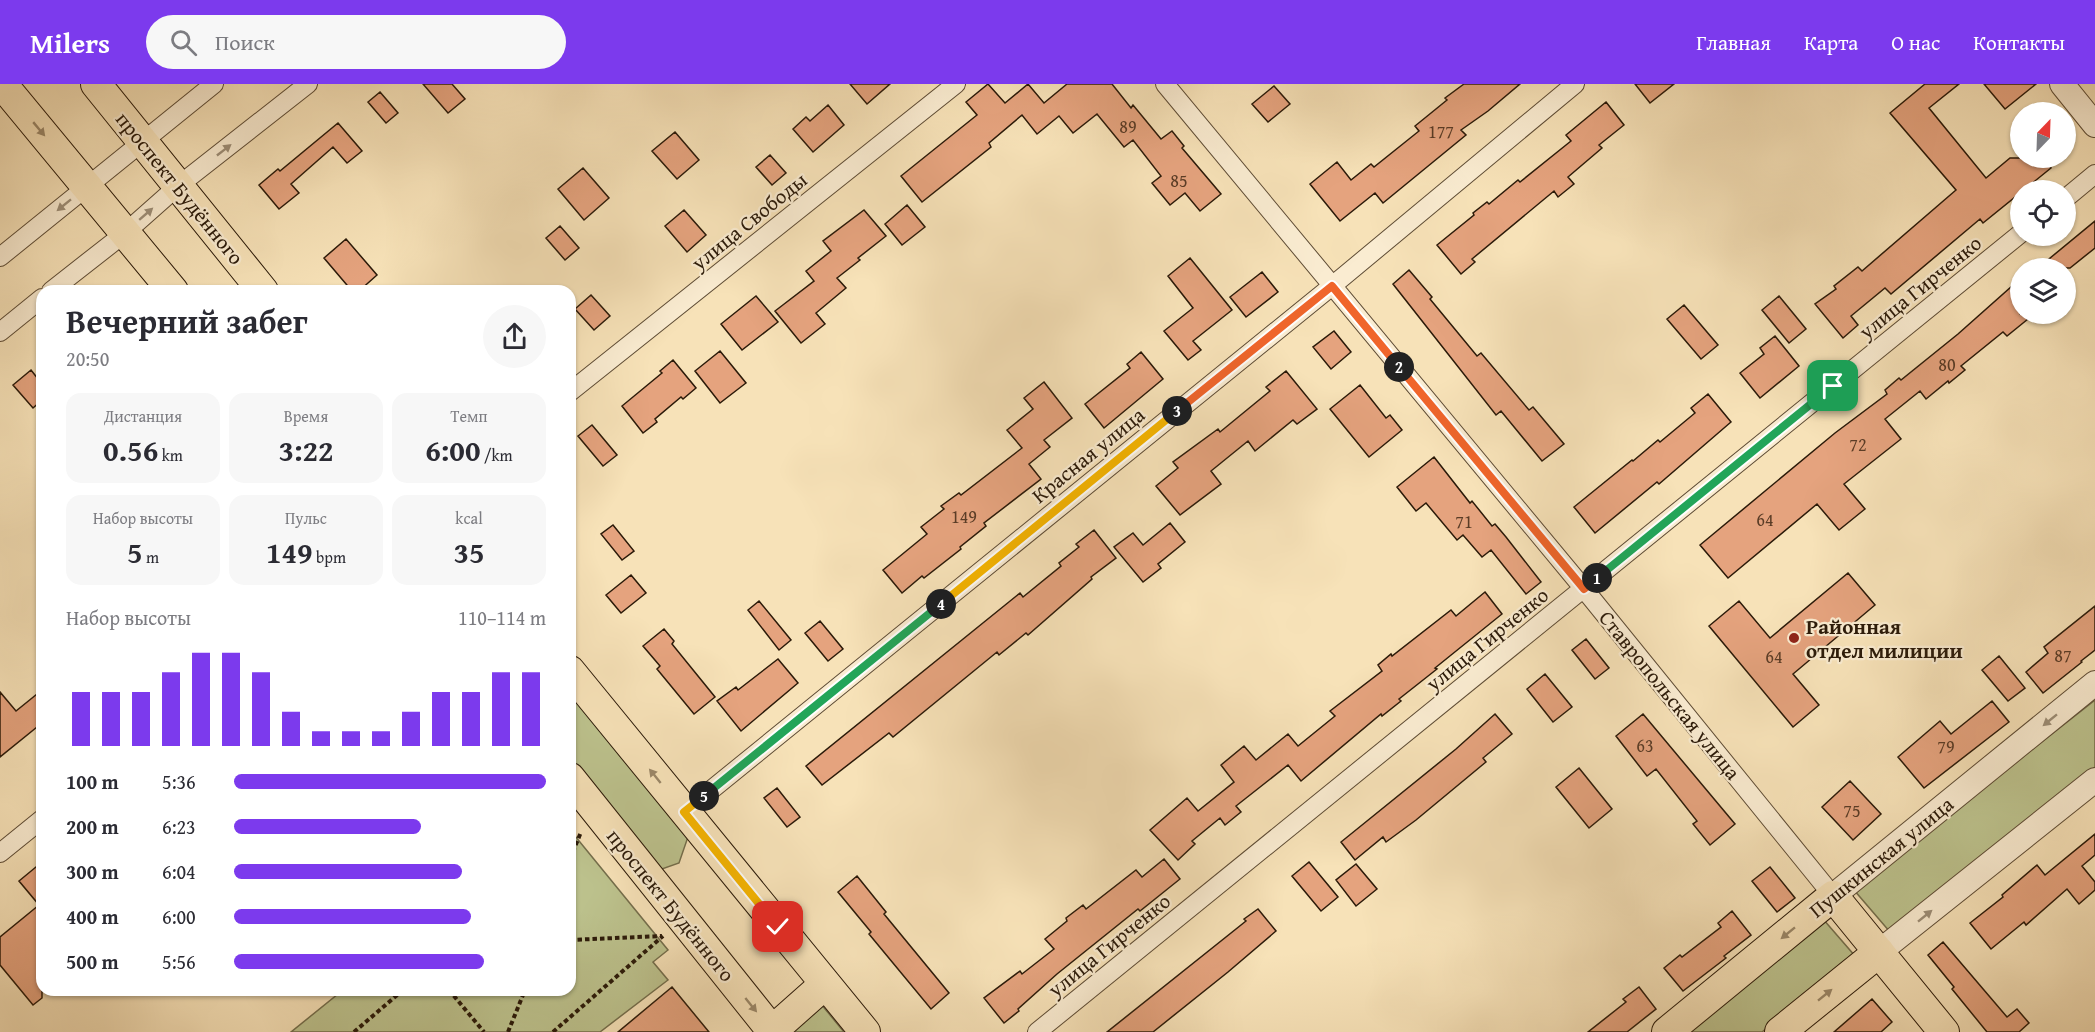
<!DOCTYPE html>
<html lang="ru">
<meta charset="utf-8">
<style>
body{margin:0;font-family:"Gentium Book Plus",serif;background:#f7f7f7;color:#2b2b33;height:100vh;display:flex;flex-direction:column;font-size:22px;white-space:nowrap}
*{box-sizing:border-box;margin:0}
p{font-size:20px;color:#7c7c81}
.icon{flex:none;width:33px;height:33px;fill:none;stroke:currentColor;stroke-width:2;stroke-linecap:round;stroke-linejoin:round}
.map{position:relative;flex:1;overflow:hidden}
.panel{position:absolute;left:36px;top:201px;width:540px;height:711px;display:flex;flex-direction:column;background:#fff;border-radius:18px;box-shadow:0 2px 4px #0004}
.panel>*{flex:none}
.needle{width:39px;rotate:23deg}
.buttons{position:absolute;left:2010px;top:18px;display:grid;gap:12px}
.buttons a{display:grid;place-items:center;width:66px;height:66px;border-radius:50%;background:#fff;box-shadow:0 2px 4px #0004;font-size:30px}
.pin{position:absolute;display:grid;place-items:center;width:51px;height:51px;color:#fff;margin:-26px;border-radius:12px;box-shadow:0 3px 9px #0006}
.km{position:absolute;width:30px;height:30px;margin:-15px;border-radius:50%;background:#222;color:#fff;font-size:16px;line-height:30px;text-align:center}
.round{display:grid;place-items:center;flex:none;width:63px;height:63px;border-radius:32px;background:#f7f7f7}
.head{display:flex;align-items:center;justify-content:space-between;height:102px;padding:0 30px}
h1{font-size:33px;font-weight:800;line-height:45px}
.metrics{display:grid;grid-template-columns:repeat(3,1fr);gap:9px;height:102px;padding:6px 30px}
.metrics div{display:grid;align-content:center;border-radius:15px;background:#f7f7f7;text-align:center}
.metrics b{font-size:30px;font-weight:800}
.metrics small{font-size:16px;font-weight:400}
.metrics p{font-size:16px}
.chart{height:168px;padding:12px 30px}
.chart p{display:flex;justify-content:space-between}
.chart svg{width:100%;height:108px;margin-top:6px;stroke:#7c3aed;stroke-width:6}
ul{padding:0 30px;list-style:none;font-size:20px}
li{display:grid;grid-template-columns:96px 72px 1fr;align-items:center;height:45px}
li i{height:15px;border-radius:8px;background:#7c3aed}
header{display:flex;align-items:center;gap:36px;box-sizing:border-box;height:84px;padding:0 30px;background:#7c3aed;color:#fff}
header strong{font-size:28px}
nav{display:flex;gap:33px;margin-inline-start:auto;font-size:21px}
.search{width:420px;height:54px;background:#f7f7f7;display:flex;align-items:center;gap:15px;box-sizing:border-box;padding:0 21px;border-radius:33px;color:#7c7c81;font-size:22px}
.map>svg:first-child{display:block}
.green{fill:#bdc38e;stroke:#746e4c;stroke-width:1.5}
.building{fill:#e5a37e;stroke:#2b1a09;stroke-width:1.5}
.lines{fill:none;stroke-linecap:round;stroke-linejoin:round}
.minor-casing{stroke:#5e4c35;stroke-width:20}
.tertiary-casing{stroke:#5e4c35;stroke-width:26}
.primary-casing{stroke:#2b1a09;stroke-width:32}
.path{stroke:#2b1a09;stroke-width:4;stroke-dasharray:4.5 3;stroke-linecap:butt}
.minor{stroke:#faecd1;stroke-width:18}
.tertiary{stroke:#faecd1;stroke-width:24}
.primary{stroke:#f7e2b8;stroke-width:30}
.oneway{fill:#9b8869}
.oneway2{fill:#9d8e77}
.split-1-casing{stroke:#fff;stroke-width:12}
.split-2-casing{stroke:#fff;stroke-width:12}
.split-3-casing{stroke:#fff;stroke-width:12}
.split-4-casing{stroke:#fff;stroke-width:12}
.split-5-casing{stroke:#fff;stroke-width:12}
.split-6-casing{stroke:#fff;stroke-width:12}
.split-1{stroke:#22a559;stroke-width:8}
.split-2{stroke:#f0652b;stroke-width:8}
.split-3{stroke:#f0652b;stroke-width:8}
.split-4{stroke:#f5b400;stroke-width:8}
.split-5{stroke:#22a559;stroke-width:8}
.split-6{stroke:#f5b400;stroke-width:8}
.poi-dot{fill:#8f2418;stroke:#faecd1;stroke-width:2}
.labels{text-anchor:middle;dominant-baseline:central;stroke-width:4.5;stroke-linejoin:round;paint-order:stroke}
.number-label{font-size:18px;fill:#5a3c26}
.street-label{font-size:21px;fill:#2b1a09;stroke:#faecd1}
.poi-label{font-size:21px;font-weight:bold;fill:#2b1a09;stroke:#faecd1;text-anchor:start}
</style>
<header>
<strong>Milers</strong>
<div class="search"><svg class="icon" aria-label="search" viewBox="0 0 24 24"><circle cx="10" cy="10" r="6"/><path d="M15 15l6 6"/></svg>Поиск</div>
<nav><a>Главная</a><a>Карта</a><a>О нас</a><a>Контакты</a></nav>
</header>
<div class="map">
<svg width="2095" height="948" viewBox="0 0 2095 948">
<rect width="100%" height="100%" fill="#f7e2b8"/>
<filter id="stains"><feTurbulence type="fractalNoise" baseFrequency=".00333" numOctaves="4"/><feColorMatrix values="0 0 0 0 .2 0 0 0 0 .09 0 0 0 0 .02 0 0 0 .5 -.17"/></filter>
<radialGradient id="worn" r=".72"><stop offset=".6" stop-color="#630" stop-opacity="0"/><stop offset="1" stop-color="#630" stop-opacity=".3"/></radialGradient>
<!-- green -->
<path class="green" d="M570,604L689,750L679,779L662,785L646,776L570,679Z
M2095,616V683L1890,848L1854,806Z
M575,752L668,866L653,878L668,896L600,948H291L343,906H570V756Z
M1823,835L1855,872L1762,948H1686Z
M821,920L844,948H789Z"/>
<!-- building -->
<path class="building" d="M423,0H452L465,15L448,29Z
M850,0H890L867,20Z
M988,0L1005,19L1028,0L1044,19L1067,0H1112L1131,24L1133,21L1161,55L1172,47L1184,62L1182,64L1221,110L1200,127L1185,109L1170,121L1152,99L1161,92L1133,56L1124,63L1097,30L1073,49L1059,32L1037,50L1022,31L989,59L991,63L922,118L901,92L977,31L966,18Z
M1464,0H1520L1488,27L1461,46L1466,51L1383,119L1375,109L1340,137L1310,100L1337,78L1351,96L1371,80L1374,83L1419,47L1415,42L1447,16L1445,14Z
M1635,0H1674L1650,19Z
M1925,0H1959L1929,24L1986,94L2010,74H2043L2051,84L1983,139L1980,135L1891,210L1885,204L1851,232L1858,241L1843,254L1815,220L1836,205L1834,202L1858,183L1862,187L1956,106L1890,29Z
M1984,0H2036L2005,25Z
M1274,2L1290,20L1268,38L1252,20Z
M380,8L398,29L386,39L368,18Z
M1606,18L1624,41L1599,61L1602,64L1568,93L1574,100L1558,113L1554,107L1472,175L1475,178L1461,190L1437,161L1474,131L1473,129L1487,118L1489,120L1518,96L1520,98L1571,57L1566,51Z
M828,21L844,41L813,68L793,45L806,33L810,37Z
M338,39L362,67L347,79L333,63L291,100L299,109L279,125L259,101L278,85L280,87Z
M675,48L699,76L677,95L652,67Z
M770,71L786,89L772,101L756,83Z
M583,84L609,114L584,136L558,105Z
M907,121L925,143L902,161L885,140Z
M684,126L706,151L687,168L665,142Z
M864,126L886,152L858,174L860,176L837,194L846,204L816,229L825,240L801,259L775,227L814,197L806,187L831,167L823,157Z
M2095,137V164L2070,184H2038Z
M560,142L579,164L565,176L546,154Z
M346,155L377,191L359,207H352L324,174Z
M1190,174L1232,226L1193,257L1201,266L1188,276L1164,247L1193,224L1168,192Z
M1409,186L1432,213L1430,215L1477,272L1481,269L1529,326L1533,323L1564,360L1542,377L1501,327L1496,331L1393,200Z
M1262,188L1278,208L1246,233L1230,213Z
M2020,195V230H2024L2028,235L2007,252L2003,248L1961,282L1965,286L1949,299L1948,297L1926,315L1920,307L1885,335L1901,355L1844,400L1865,425L1839,446L1817,420L1728,494L1700,461L1835,349L1887,310L1885,306L1899,294L1901,296L1958,250Z
M591,211L610,232L594,246L575,225Z
M756,212L778,238L742,266L721,240Z
M1779,212L1806,245L1789,259L1762,226Z
M1684,221L1718,261L1701,275L1667,235Z
M1334,247L1351,268L1331,285L1313,263Z
M1775,252L1799,282L1760,314L1740,289L1764,270L1760,264Z
M720,267L746,299L720,319L695,287Z
M1141,268L1163,295L1104,344L1085,320L1130,284L1127,280Z
M673,276L696,304L683,315L681,313L655,335L657,338L643,349L622,322L662,289L660,287Z
M31,286L42,300V316L33,324L13,301Z
M1286,287L1317,325L1297,340L1293,336L1255,367L1248,357L1211,387L1221,400L1180,431L1156,402L1178,384L1173,378L1218,345L1220,348L1270,307L1266,303Z
M1044,298L1072,334L1044,356L1050,363L1029,380L1041,395L984,439L986,442L960,463L961,465L924,494L922,492L902,509L883,486L927,450L921,443L944,425L941,422L959,409L961,411L1022,364L1007,346L1033,325L1024,314Z
M1360,301L1386,334L1390,331L1402,346L1369,373L1330,325Z
M1708,310L1731,338L1659,400L1657,398L1595,449L1574,423L1632,376L1633,377L1658,356L1660,358L1695,329L1691,324Z
M592,341L617,371L603,382L578,352Z
M1434,373L1470,419L1472,417L1492,442L1495,440L1506,453L1541,498L1526,510L1491,466L1482,473L1463,451L1457,456L1426,419L1416,427L1397,403Z
M1170,439L1185,458L1158,480L1161,484L1143,498L1114,463L1133,449L1143,461Z
M613,441L634,467L622,476L601,450Z
M1094,446L1116,474L1091,493L1092,495L1028,551L1026,549L999,571L997,568L893,653L889,649L822,701L806,682L1020,509L1023,513L1061,482L1059,479L1079,463L1076,460Z
M1848,489L1875,521L1793,590L1819,621L1793,643L1709,542L1739,517L1770,554Z
M631,491L646,509L621,529L606,511Z
M1485,508L1502,530L1435,584L1437,585L1399,615L1401,617L1382,632L1381,630L1301,697L1288,681L1236,722L1241,728L1225,741L1220,734L1192,757L1195,760L1178,776L1150,746L1187,714L1198,727L1234,698L1221,681L1244,662L1256,676L1288,650L1298,662L1335,632L1330,627L1382,587L1378,581L1391,570L1392,572L1451,526L1456,532Z
M759,517L791,556L779,566L748,526Z
M2095,522V566L2081,577L2082,578L2043,609L2026,588L2048,569L2044,563Z
M820,537L843,565L828,577L805,549Z
M664,545L674,557L672,560L715,613L694,630L657,585L660,582L643,562Z
M1586,555L1609,584L1595,595L1572,566Z
M1999,572L2025,604L2008,617L1982,586Z
M778,575L798,599L741,647L717,617L736,603L738,606Z
M1545,590L1572,623L1553,638L1527,605Z
M42,606V639L0,673V608L16,627Z
M1992,617L2009,638L1924,704L1898,673L1940,637L1951,650Z
M1495,630L1512,650L1483,674L1486,678L1416,736L1386,758L1383,753L1355,776L1341,758L1456,665Z
M1643,630L1735,740L1710,761L1693,740L1697,737L1656,685L1647,692L1616,652Z
M1579,684L1612,725L1589,744L1556,703Z
M1850,697L1881,730L1853,756L1822,723Z
M777,704L800,733L787,743L764,714Z
M2095,750V771L2082,782L2095,798V806L2079,820L2067,805L2026,841L2024,838L1991,865L1970,839L2003,813L2002,811L2037,781L2045,791Z
M1164,775L1180,795L1140,827L1138,825L1057,890L1018,925L1019,927L1004,939L984,914L1020,887L1022,890L1054,865L1045,855L1067,837L1066,834L1083,821L1086,825L1136,786L1142,793Z
M42,778V914L33,921L0,881V853L39,821L19,797Z
M1309,778L1338,813L1321,827L1292,792Z
M1356,780L1377,805L1356,822L1336,796Z
M1770,783L1795,814L1777,828L1752,797Z
M857,792L886,828L884,830L949,909L931,925L869,850L871,848L838,808Z
M1258,825L1276,847L1228,888L1153,948H1107L1246,837L1244,835Z
M1732,827L1751,851L1724,872L1726,874L1683,907L1664,884L1680,871L1682,873L1721,843L1718,839Z
M1943,858L2007,933L2017,925L2029,939L2019,948H1987L1952,905L1954,903L1928,871Z
M672,903L709,948H618Z
M1639,903L1656,925L1627,948H1588L1626,918L1623,915Z
M1872,915L1892,938L1881,948H1834Z"/>
<g class="lines">
<!-- minor casing -->
<g class="minor-casing">
<path id="minor" d="M1165,0L1584,505L1833,812
M2066,114L2095,90
M0,173L214,0
M51,207L125,149L178,102L308,0
M0,248L42,214
M570,308L956,0
M684,728L1332,202L1575,0
M0,769L42,735
M1037,948L2020,150"/>
</g>
<!-- tertiary casing -->
<g class="tertiary-casing">
<path id="tertiary" d="M2062,0L2095,41
M1833,812L2095,599
M1879,868L2095,696"/>
</g>
<!-- primary casing -->
<g class="primary-casing">
<path id="primary" d="M2,0L173,207
M96,0L263,207
M570,587L865,948
M570,694L773,948
M772,947L825,900
M1667,948L1833,812L1944,948
M1780,948L1879,868"/>
</g>
<!-- path -->
<path class="path" d="M570,775L581,748
M570,856L662,852
M449,906L484,948
M354,948L403,906
M508,948L525,906
M553,948L663,852"/>
<!-- minor -->
<use href="#minor" class="minor"/>
<!-- tertiary -->
<use href="#tertiary" class="tertiary"/>
<!-- primary -->
<use href="#primary" class="primary"/>
</g>
<!-- one-way arrows -->
<defs><path id="oneway-solid" d="M-6-.8H1V-3.2L6.5 0L1 3.2V.8H-6Z" transform="scale(1.5)"/></defs>
<g class="oneway">
<use href="#oneway-solid" transform="translate(39 45) rotate(50)"/>
<use href="#oneway-solid" transform="translate(655 692) rotate(-129)"/>
<use href="#oneway-solid" transform="translate(1788 849) rotate(141)"/>
<use href="#oneway-solid" transform="translate(1825 911) rotate(-39)"/>
<use href="#oneway-solid" transform="translate(751 921) rotate(51)"/>
</g>
<g class="oneway2">
<use href="#oneway-solid" transform="translate(224 66) rotate(-38)"/>
<use href="#oneway-solid" transform="translate(64 121) rotate(141)"/>
<use href="#oneway-solid" transform="translate(146 130) rotate(-41)"/>
<use href="#oneway-solid" transform="translate(2050 636) rotate(141)"/>
<use href="#oneway-solid" transform="translate(1925 832) rotate(-39)"/>
</g>
<g class="lines">
<!-- split-1 casing -->
<g class="split-1-casing">
<path id="split-1" d="M1597,494L1833,302"/>
</g>
<!-- split-2 casing -->
<g class="split-2-casing">
<path id="split-2" d="M1399,283L1584,505L1597,494"/>
</g>
<!-- split-3 casing -->
<g class="split-3-casing">
<path id="split-3" d="M1177,327L1332,202L1399,283"/>
</g>
<!-- split-4 casing -->
<g class="split-4-casing">
<path id="split-4" d="M941,520L1177,327"/>
</g>
<!-- split-5 casing -->
<g class="split-5-casing">
<path id="split-5" d="M704,712L941,520"/>
</g>
<!-- split-6 casing -->
<g class="split-6-casing">
<path id="split-6" d="M704,712L684,728L778,843"/>
</g>
<!-- split-1 -->
<use href="#split-1" class="split-1"/>
<!-- split-2 -->
<use href="#split-2" class="split-2"/>
<!-- split-3 -->
<use href="#split-3" class="split-3"/>
<!-- split-4 -->
<use href="#split-4" class="split-4"/>
<!-- split-5 -->
<use href="#split-5" class="split-5"/>
<!-- split-6 -->
<use href="#split-6" class="split-6"/>
</g>
<!-- markers -->
<circle class="poi-dot" cx="1794" cy="554" r="6"/>
<g class="labels">
<!-- number labels -->
<g class="number-label">
<text x="1128" y="42">89</text>
<text x="1441" y="47">177</text>
<text x="1179" y="96">85</text>
<text x="1947" y="280">80</text>
<text x="1858" y="360">72</text>
<text x="964" y="432">149</text>
<text x="1765" y="435">64</text>
<text x="1464" y="437">71</text>
<text x="2063" y="571">87</text>
<text x="1774" y="572">64</text>
<text x="1645" y="661">63</text>
<text x="1946" y="662">79</text>
<text x="1852" y="726">75</text>
</g>
<!-- street labels -->
<g class="street-label">
<text transform="translate(180 104) rotate(51)">проспект Будённого</text>
<text transform="translate(749 137) rotate(-39)">улица Свободы</text>
<text transform="translate(1920 203) rotate(-39)">улица Гирченко</text>
<text transform="translate(1088 371) rotate(-39)">Красная улица</text>
<text transform="translate(1487 555) rotate(-39)">улица Гирченко</text>
<text transform="translate(1670 611) rotate(51)">Ставропольская улица</text>
<text transform="translate(1881 773) rotate(-39)">Пушкинская улица</text>
<text transform="translate(671 821) rotate(51)">проспект Будённого</text>
<text transform="translate(1109 861) rotate(-39)">улица Гирченко</text>
</g>
<!-- poi labels -->
<g class="poi-label">
<text x="1806" y="542">Районная<tspan x="1806" dy="24">отдел милиции</tspan></text>
</g>
</g>
<rect width="100%" height="100%" filter="url(#stains)"/>
<rect width="100%" height="100%" fill="url(#worn)"/>
</svg>
<div class="buttons">
<a><svg class="needle" viewBox="-14 -14 28 28"><path d="M0-13l5 13h-10z" fill="#e53935"/><path d="M0 13l5-13h-10z" fill="#7c7c81"/></svg></a>
<a><svg class="icon" aria-label="locate" viewBox="0 0 24 24"><circle cx="12" cy="12" r="6"/><path d="M12 2v4M12 18v4M2 12h4M18 12h4"/></svg></a>
<a><svg class="icon" aria-label="layers" viewBox="0 0 24 24"><path d="M12 4l9 5-9 5-9-5zM3 14l9 5 9-5"/></svg></a>
</div>
<div class="pin" style="left:1833px;top:302px;background:#1e9e55"><svg class="icon" aria-label="arrive" viewBox="0 0 24 24"><path d="M6 21V4h12l-3 4 3 4H6"/></svg></div>
<div class="pin" style="left:778px;top:843px;background:#d93025"><svg class="icon" aria-label="check" viewBox="0 0 24 24"><path d="M5 12l5 5 9-10"/></svg></div>
<b class="km" style="left:1597px;top:494px">1</b>
<b class="km" style="left:1399px;top:283px">2</b>
<b class="km" style="left:1177px;top:327px">3</b>
<b class="km" style="left:941px;top:520px">4</b>
<b class="km" style="left:704px;top:712px">5</b>
<section class="panel">
<div class="head"><div><h1>Вечерний забег</h1><p>20:50</p></div><a class="round"><svg class="icon" aria-label="share" viewBox="0 0 24 24"><path d="M12 15V3M7 8l5-5 5 5M5 13v7h14v-7"/></svg></a></div>
<div class="metrics">
<div><p>Дистанция</p><b>0.56<small> km</small></b></div>
<div><p>Время</p><b>3:22</b></div>
<div><p>Темп</p><b>6:00<small> /km</small></b></div>
</div>
<div class="metrics">
<div><p>Набор высоты</p><b>5<small> m</small></b></div>
<div><p>Пульс</p><b>149<small> bpm</small></b></div>
<div><p>kcal</p><b>35</b></div>
</div>
<div class="chart"><p><span>Набор высоты</span>110–114 m</p>
<svg viewBox="0 0 160 44" preserveAspectRatio="none"><path d="M5 44V22M15 44V22M25 44V22M35 44V14M45 44V6M55 44V6M65 44V14M75 44V30M85 44V38M95 44V38M105 44V38M115 44V30M125 44V22M135 44V22M145 44V14M155 44V14"/></svg>
</div>
<ul>
<li><b>100 m</b>5:36<i style="width:100%"></i></li>
<li><b>200 m</b>6:23<i style="width:60%"></i></li>
<li><b>300 m</b>6:04<i style="width:73%"></i></li>
<li><b>400 m</b>6:00<i style="width:76%"></i></li>
<li><b>500 m</b>5:56<i style="width:80%"></i></li>
</ul>
</section>
</div>
